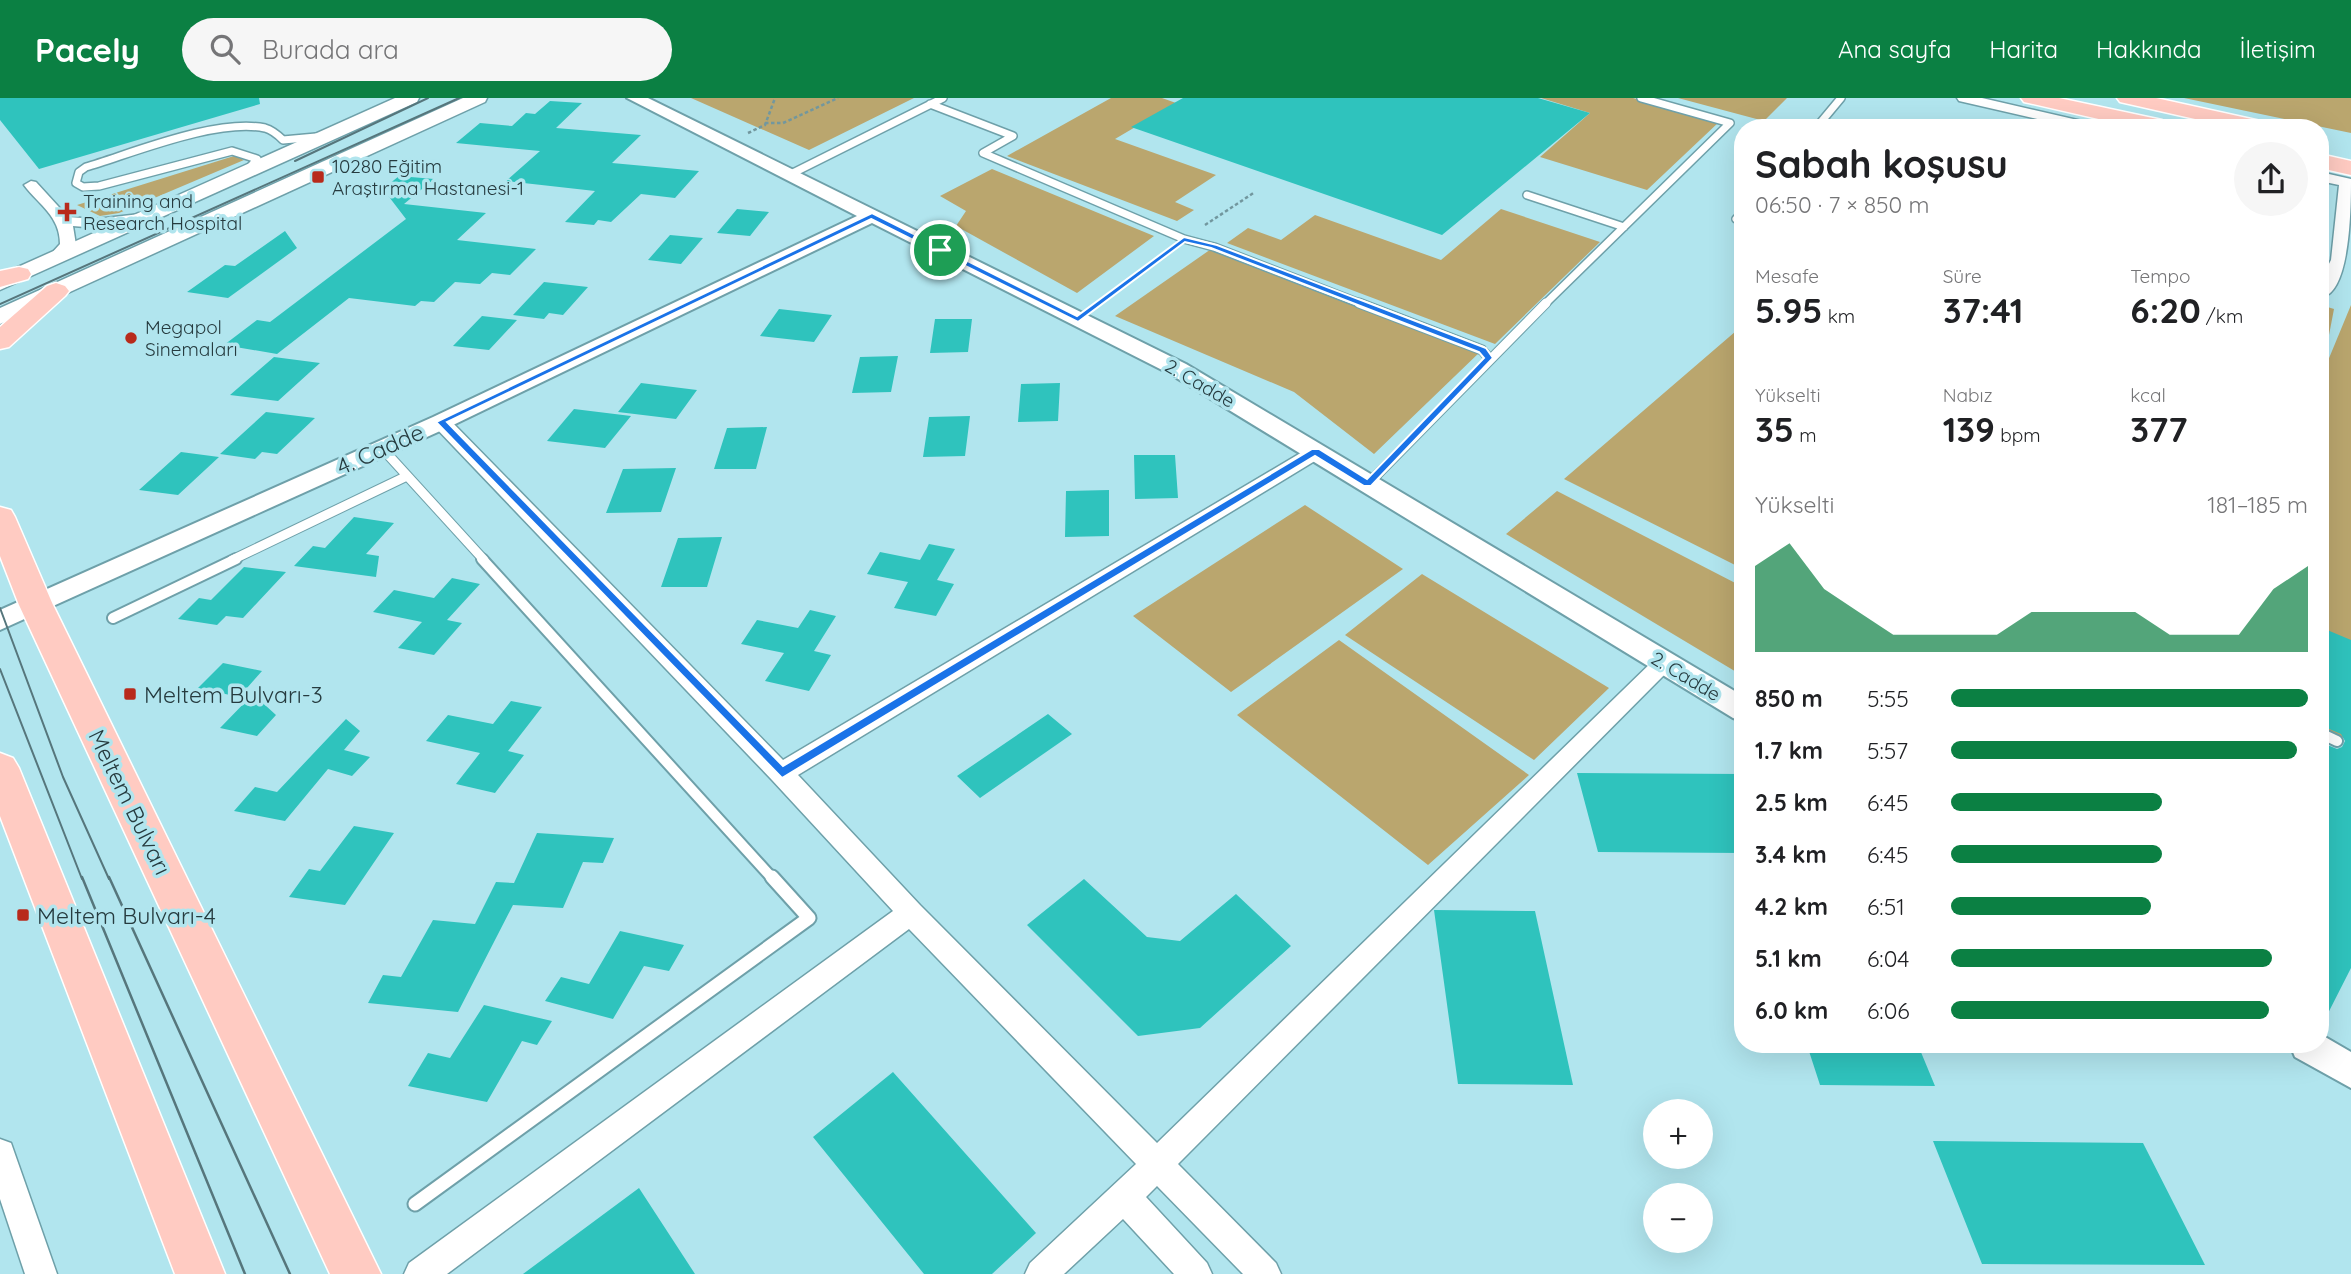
<!DOCTYPE html>
<html lang="tr">
<meta charset="utf-8">
<style>
body{margin:0;font-family:Quicksand,sans-serif;background:#f6f6f6;color:#202124;height:100vh;display:flex;flex-direction:column;font-size:26px;white-space:nowrap}
*{box-sizing:border-box;margin:0}
p{font-size:23px;color:#757577}
.icon{flex:none;width:38px;height:38px;fill:none;stroke:currentColor;stroke-width:2;stroke-linecap:round;stroke-linejoin:round}
.map{position:relative;flex:1;overflow:hidden}
.sheet{position:absolute;left:1734px;top:21px;width:595px;height:934px;display:flex;flex-direction:column;background:#fff;border-radius:28px;box-shadow:0 7px 28px #0002}
.sheet>*{flex:none}
.controls{position:absolute;left:1643px;top:1001px;display:grid;gap:14px}
.controls a{display:grid;place-items:center;width:70px;height:70px;border-radius:50%;background:#fff;box-shadow:0 7px 28px #0002;font-size:35px}
.pin{position:absolute;display:grid;place-items:center;width:60px;height:60px;color:#fff;margin:-30px;border:4px solid #fff;border-radius:50%;box-shadow:0 2px 7px #0007}
.round{display:grid;place-items:center;flex:none;width:74px;height:74px;border-radius:37px;background:#f6f6f6}
.summary{display:flex;align-items:center;justify-content:space-between;height:119px;padding:0 21px}
h1{font-size:38px;font-weight:700;line-height:52px}
.metrics{display:grid;grid-template-columns:repeat(3,1fr);gap:10px;height:119px;padding:7px 21px}
.metrics div{display:grid;align-content:center}
.metrics b{font-size:35px;font-weight:700}
.metrics small{font-size:19px;font-weight:400}
.metrics p{font-size:19px}
.chart{height:196px;padding:14px 21px}
.chart p{display:flex;justify-content:space-between}
.chart svg{width:100%;height:126px;margin-top:7px;fill:#0b8043;opacity:.7}
ul{padding:0 21px;list-style:none;font-size:23px}
li{display:grid;grid-template-columns:112px 84px 1fr;align-items:center;height:52px}
li i{height:18px;border-radius:9px;background:#0b8043}
header{display:flex;align-items:center;gap:42px;box-sizing:border-box;height:98px;padding:0 35px;background:#0b8043;color:#fff}
header strong{font-size:33px}
nav{display:flex;gap:38px;margin-inline-start:auto;font-size:24px}
.search{width:490px;height:63px;background:#f6f6f6;display:flex;align-items:center;gap:18px;box-sizing:border-box;padding:0 24px;border-radius:38px;color:#757577;font-size:26px}
.map>svg:first-child{display:block}
.green{fill:#baa66e}
.building{fill:#2fc3bd}
.lines{fill:none;stroke-linecap:round;stroke-linejoin:round}
.service-far3-casing{stroke:#6ea0a9;stroke-width:10}
.service-far2-casing{stroke:#6ea0a9;stroke-width:11}
.service-far1-casing{stroke:#6ea0a9;stroke-width:14}
.service-casing{stroke:#6ea0a9;stroke-width:17}
.minor-casing{stroke:#6ea0a9;stroke-width:3}
.tertiary-casing{stroke:#6ea0a9;stroke-width:4}
.secondary-casing{stroke:#6ea0a9;stroke-width:3}
.primary-casing{stroke:#fff;stroke-width:3}
.path{stroke:#72979e;stroke-width:2.5;stroke-dasharray:3.5 2.5;stroke-linecap:butt}
.service-far3{stroke:#fff;stroke-width:7}
.service-far2{stroke:#fff;stroke-width:9}
.service-far1{stroke:#fff;stroke-width:10}
.service{stroke:#fff;stroke-width:13}
.minor{fill:#fff;fill-rule:evenodd}
.tertiary{fill:#fff;fill-rule:evenodd}
.secondary{fill:#fff;fill-rule:evenodd}
.primary{fill:#ffcbc2;fill-rule:evenodd}
.tram-far1{stroke:#56767c;stroke-width:2}
.tram{stroke:#56767c;stroke-width:2.5}
.route{fill:#1a73e8;stroke:#fff;stroke-width:2;fill-rule:evenodd}
.poi-dot{fill:#b82a1b;stroke:#b1e5ee;stroke-width:2.5}
.labels{text-anchor:middle;dominant-baseline:central;stroke-width:7;stroke-linejoin:round;paint-order:stroke}
.far-poi-label{font-size:19px;fill:#263b3f;stroke:#b1e5ee;text-anchor:start}
.far-street-label{font-size:19px;fill:#263b3f;stroke:#b1e5ee}
.street-label{font-size:23px;fill:#263b3f;stroke:#b1e5ee}
.poi-label{font-size:23px;fill:#263b3f;stroke:#b1e5ee;text-anchor:start}
</style>
<header>
<strong>Pacely</strong>
<div class="search"><svg class="icon" aria-label="search" viewBox="0 0 24 24"><circle cx="10" cy="10" r="6"/><path d="M15 15l6 6"/></svg>Burada ara</div>
<nav><a>Ana sayfa</a><a>Harita</a><a>Hakkında</a><a>İletişim</a></nav>
</header>
<div class="map">
<svg width="2351" height="1176" viewBox="0 0 2351 1176">
<rect width="100%" height="100%" fill="#b1e5ee"/>
<!-- green -->
<path class="green" d="M691,0H914L809,52Z
M1111,0H1162L1176,5L1115,41L1216,77L1175,104L1194,112L1177,123L1007,58Z
M1541,0H1633L1719,24L1647,92L1540,59L1590,15Z
M1678,0H1787L1764,23Z
M2184,0H2351V35Z
M234,58L244,62L119,115L100,118L77,107Z
M992,71L1154,138L1077,195L956,128L966,113L940,98Z
M1501,111L1600,144L1495,246L1227,145L1248,130L1281,142L1315,117L1441,162Z
M1214,149L1482,252L1374,356L1294,294L1115,218Z
M2321,207L2334,211L2324,263L2321,262Z
M2351,207V643L2321,629L2320,282Z
M1743,227V471L1564,381Z
M1557,393L1743,489V578L1506,436Z
M1305,407L1403,471L1231,594L1133,518Z
M1422,476L1609,590L1534,662L1345,537Z
M1339,542L1529,677L1428,767L1237,617Z"/>
<!-- building -->
<path class="building" d="M0,0H259L260,6L39,71L0,22Z
M1183,0H1538L1590,15L1442,137L1131,29Z
M550,3L582,5L556,30L641,37L612,65L699,73L675,100L641,96L611,124L598,122L594,127L565,124L595,93L506,83L540,53L456,45L480,25L512,28L526,15L535,16Z
M399,78L434,81L404,106L486,115L457,142L536,151L510,177L492,175L480,186L455,184L434,204L421,203L415,208L349,200L277,256L224,247L257,222L270,224L406,121L383,91Z
M737,111L769,114L750,138L717,135Z
M285,133L297,150L228,200L187,194L225,167L235,168Z
M670,137L703,140L681,166L648,162Z
M544,184L588,189L563,217L549,215L544,221L513,217Z
M779,211L832,217L814,244L760,238Z
M482,218L517,222L489,252L453,248Z
M935,221H972L968,254L930,255Z
M898,258L891,294L852,295L860,259Z
M274,259L320,265L278,303L230,297Z
M641,285L697,292L676,321L618,314Z
M1060,285L1058,323L1018,324L1021,286Z
M574,311L631,318L605,350L547,343Z
M266,314L315,320L277,356L262,354L255,361L220,356Z
M970,318L965,358L923,359L929,319Z
M767,329L756,371H714L727,330Z
M181,354L219,359L178,397L139,392Z
M1134,357H1175L1178,400L1135,401Z
M676,370L661,414L606,415L623,371Z
M1109,392V438L1065,439L1066,393Z
M354,419L394,425L366,456L379,458L376,479L294,468L313,448L325,450Z
M722,439L707,489H661L678,440Z
M929,446L955,451L937,482L954,486L936,518L894,510L908,484L867,476L880,454L920,462Z
M244,469L286,474L243,520L226,518L217,527L178,521L199,500L211,502Z
M452,480L480,486L447,522L462,525L434,557L398,550L422,524L373,514L394,492L434,500Z
M810,512L836,518L814,553L831,557L809,593L765,583L784,555L741,546L757,522L798,530Z
M2320,529L2351,542V870L2320,931V644L2337,651L2342,649L2345,643L2341,636L2320,627Z
M223,565L262,573L239,599L198,590Z
M253,596L276,617L257,638L220,630Z
M511,603L542,609L508,653L524,657L495,695L456,686L480,655L426,643L448,617L493,626Z
M1048,616L1072,636L980,700L957,678Z
M346,621L360,633L344,652L370,659L352,678L328,671L285,723L234,713L255,689L277,694Z
M1577,675L1743,676V755L1598,754Z
M354,728L394,735L345,807L289,799L309,771L320,773Z
M537,735L614,740L603,765L583,764L563,810L513,807L458,914L368,905L383,877L401,879L433,822L475,826L496,784L514,785Z
M1084,781L1147,839L1180,843L1236,796L1291,848L1200,930L1138,938L1027,827Z
M1434,812L1535,813L1573,987L1458,986Z
M620,833L684,847L669,873L644,868L613,921L545,903L561,879L589,886Z
M484,907L552,923L537,947L522,943L487,1004L408,988L428,955L450,960Z
M1807,947H1918L1935,988L1820,987Z
M893,974L1036,1135L992,1176H924L813,1039Z
M1933,1043L2143,1045L2205,1167L1982,1166Z
M639,1090L695,1176H523Z"/>
<g class="lines">
<!-- service-far3 casing -->
<g class="service-far3-casing">
<path id="service-far3" d="M930,6L1013,38L983,55L1184,141L1214,149L1364,207
M1816,30L1841,0
M247,73L257,61L232,53L99,88L83,89L76,85L79,74L86,69C133,55 217,20 265,30C272,32 278,37 283,42L316,39
M789,77L943,0
M1527,97L1624,129
M1743,114L1736,121L1743,123
M1544,207L1730,25L1641,0"/>
</g>
<!-- service-far2 casing -->
<g class="service-far2-casing">
<path id="service-far2" d="M1359,205L1482,252L1489,260
M381,349L484,462
M1368,386L1546,205
M232,462L407,378"/>
</g>
<!-- service-far1 casing -->
<g class="service-far1-casing">
<path id="service-far1" d="M482,461L773,781
M113,520L236,461
M2320,635L2337,643"/>
</g>
<!-- service casing -->
<g class="service-casing">
<path id="service" d="M415,1106L809,820L772,779"/>
</g>
<!-- minor casing -->
<g class="minor-casing">
<path id="minor" d="M1957,0H1982L2095,26L2102,30H2076L1959,3Z
M2320,74L2351,81C2351,105 2351,192 2323,199L2320,198V183L2331,162L2339,87L2320,83Z
M31,83L36,84L68,119L96,121L140,116L148,121C135,132 91,130 73,128L76,147L64,160H52L50,157L60,146C60,118 39,107 24,87Z
M441,318L448,320L783,662L1309,350H1323L1326,354L1323,358L798,677L920,807L1157,1045L1657,559L1665,557L1673,559L1676,565L1178,1066L1276,1165L1281,1176H1243L1157,1088L1146,1099L1207,1165L1212,1176H1174L1123,1121L1064,1176H1025L1030,1165L1136,1066L909,831L447,1176H404L409,1165L893,813L772,682L434,328L432,324Z
M0,1041L11,1045L57,1176H25L0,1101Z"/>
</g>
<!-- tertiary casing -->
<g class="tertiary-casing">
<path id="tertiary" d="M627,0H648L1186,266L1743,598V623L1733,620L1170,276L872,125L449,329L0,532V512L433,319L857,118Z
M2320,936L2351,954V990L2295,959L2290,947H2320Z"/>
</g>
<!-- secondary casing -->
<g class="secondary-casing">
<path id="secondary" d="M395,0H419L417,4L0,192V177Z
M463,0H487L485,4L0,226V210Z"/>
</g>
<!-- primary casing -->
<g class="primary-casing">
<path id="primary" d="M2021,0H2059L2162,22L2165,27L2163,30H2138L2024,4Z
M2117,0H2156L2265,24L2273,25L2275,30H2235L2120,4Z
M2320,56L2351,63V77L2320,70Z
M19,169L28,171L31,176L28,181L0,189V173Z
M56,185L65,188L69,193L65,198L9,249L0,251V229L47,188Z
M0,409L11,412L15,419L53,507L381,1176H330L19,507L0,458Z
M0,655L13,660L19,670L225,1176H175L0,718Z"/>
</g>
<!-- path -->
<path class="path" d="M765,25H783L838,0
M748,35L765,27L775,0
M1205,127L1255,94
M1098,206L1169,152"/>
<!-- service-far3 -->
<use href="#service-far3" class="service-far3"/>
<!-- service-far2 -->
<use href="#service-far2" class="service-far2"/>
<!-- service-far1 -->
<use href="#service-far1" class="service-far1"/>
<!-- service -->
<use href="#service" class="service"/>
<!-- minor -->
<use href="#minor" class="minor"/>
<!-- tertiary -->
<use href="#tertiary" class="tertiary"/>
<!-- secondary -->
<use href="#secondary" class="secondary"/>
<!-- primary -->
<use href="#primary" class="primary"/>
<!-- tram-far1 -->
<path class="tram-far1" d="M295,63L428,0
M0,206L459,0
M0,510L63,679L109,781
M0,571L82,781"/>
<!-- tram -->
<path class="tram" d="M82,779L245,1176
M109,779L290,1176"/>
</g>
<!-- route -->
<path class="route" d="M872,115L1077,218L1184,139L1217,147L1486,250L1493,260L1371,388H1364L1315,358L782,680L436,324ZM871,121L1078,224L1185,144L1211,150L1479,254L1484,260L1367,381L1319,351H1312L783,668L447,324Z"/>
<!-- markers -->
<g class="poi-dot">
<rect x="311" y="72" width="14" height="14" rx="3.5"/>
<path d="M63.5 103.5h7v7h7v7h-7v7h-7v-7h-7v-7h7z"/>
<circle cx="131" cy="240" r="7"/>
<rect x="123" y="589" width="14" height="14" rx="3.5"/>
<rect x="16" y="810" width="14" height="14" rx="3.5"/>
</g>
<g class="labels">
<!-- far-poi labels -->
<g class="far-poi-label">
<text x="332" y="68">10280 Eğitim<tspan x="332" dy="22">Araştırma Hastanesi-1</tspan></text>
<text x="83" y="103">Training and<tspan x="83" dy="22">Research Hospital</tspan></text>
<text x="145" y="229">Megapol<tspan x="145" dy="22">Sinemaları</tspan></text>
</g>
<!-- far-street labels -->
<g class="far-street-label">
<text transform="translate(1200 285) rotate(30)">2. Cadde</text>
<text transform="translate(1686 578) rotate(31)">2. Cadde</text>
</g>
<!-- street labels -->
<g class="street-label">
<text transform="translate(380 351) rotate(-24)">4. Cadde</text>
<text transform="translate(130 704) rotate(64)">Meltem Bulvarı</text>
</g>
<!-- poi labels -->
<g class="poi-label">
<text x="144" y="596">Meltem Bulvarı-3</text>
<text x="37" y="817">Meltem Bulvarı-4</text>
</g>
</g>
</svg>
<div class="controls">
<a>+</a>
<a>−</a>
</div>
<div class="pin" style="left:940px;top:152px;background:#1e9e55"><svg class="icon" aria-label="arrive" viewBox="0 0 24 24"><path d="M6 21V4h12l-3 4 3 4H6"/></svg></div>
<section class="sheet">
<div class="summary"><div><h1>Sabah koşusu</h1><p>06:50 · 7 × 850 m</p></div><a class="round"><svg class="icon" aria-label="share" viewBox="0 0 24 24"><path d="M12 15V3M7 8l5-5 5 5M5 13v7h14v-7"/></svg></a></div>
<div class="metrics">
<div><p>Mesafe</p><b>5.95<small> km</small></b></div>
<div><p>Süre</p><b>37:41</b></div>
<div><p>Tempo</p><b>6:20<small> /km</small></b></div>
</div>
<div class="metrics">
<div><p>Yükselti</p><b>35<small> m</small></b></div>
<div><p>Nabız</p><b>139<small> bpm</small></b></div>
<div><p>kcal</p><b>377</b></div>
</div>
<div class="chart"><p><span>Yükselti</span>181–185 m</p>
<svg viewBox="0 0 160 44" preserveAspectRatio="none"><path d="M0 44V14L10 6L20 22L30 30L40 38L50 38L60 38L70 38L80 30L90 30L100 30L110 30L120 38L130 38L140 38L150 22L160 14V44z"/></svg>
</div>
<ul>
<li><b>850 m</b>5:55<i style="width:100%"></i></li>
<li><b>1.7 km</b>5:57<i style="width:97%"></i></li>
<li><b>2.5 km</b>6:45<i style="width:59%"></i></li>
<li><b>3.4 km</b>6:45<i style="width:59%"></i></li>
<li><b>4.2 km</b>6:51<i style="width:56%"></i></li>
<li><b>5.1 km</b>6:04<i style="width:90%"></i></li>
<li><b>6.0 km</b>6:06<i style="width:89%"></i></li>
</ul>
</section>
</div>
